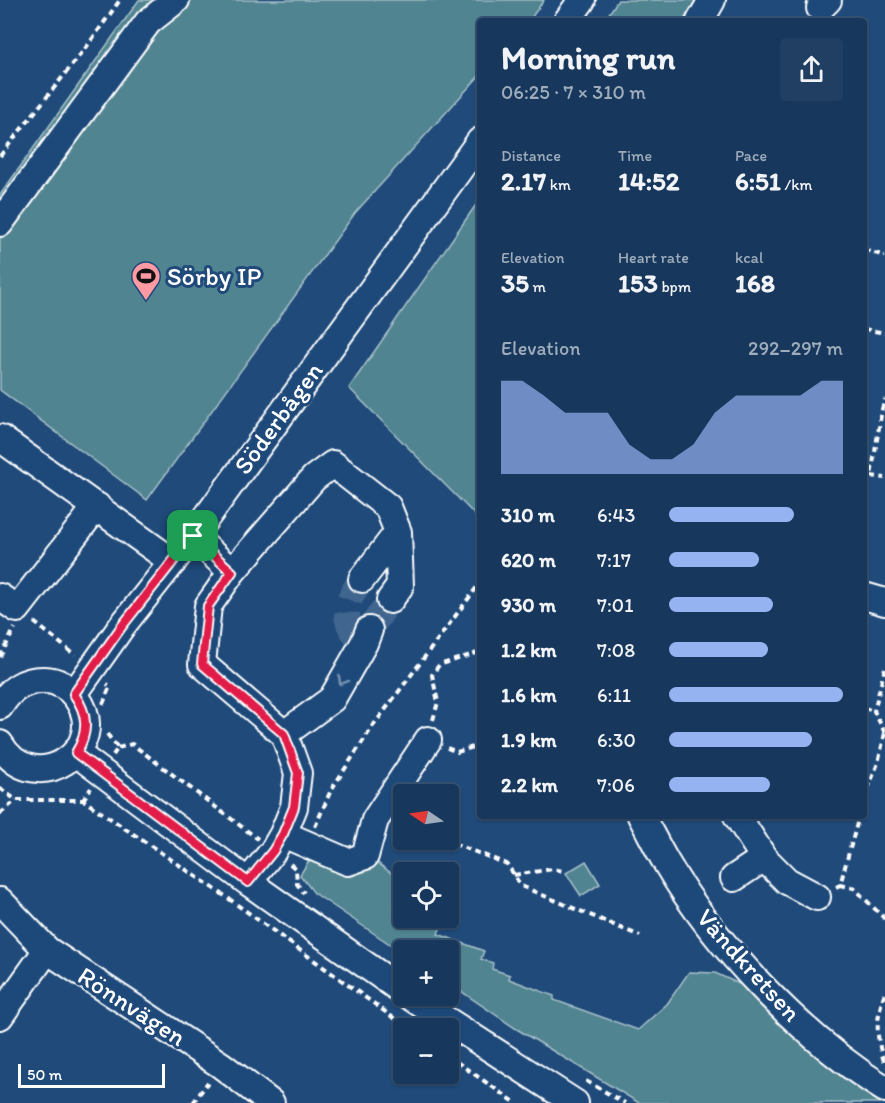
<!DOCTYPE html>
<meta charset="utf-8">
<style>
body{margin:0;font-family:Itim,sans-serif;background:#203f62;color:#f1f3f6;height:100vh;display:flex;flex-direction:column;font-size:22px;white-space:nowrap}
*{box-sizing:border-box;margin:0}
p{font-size:20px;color:#9eacbb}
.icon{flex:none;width:33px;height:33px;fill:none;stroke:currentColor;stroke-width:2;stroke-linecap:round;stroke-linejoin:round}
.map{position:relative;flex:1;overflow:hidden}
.details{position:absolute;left:477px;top:18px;width:390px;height:801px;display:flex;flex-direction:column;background:#17385c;border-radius:6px;box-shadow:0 2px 4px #0004,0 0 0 2px #365272}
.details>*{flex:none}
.needle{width:39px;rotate:283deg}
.controls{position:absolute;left:393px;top:784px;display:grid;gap:12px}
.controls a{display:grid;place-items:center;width:66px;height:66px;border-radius:6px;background:#17385c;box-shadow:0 2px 4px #0004,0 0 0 2px #365272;font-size:30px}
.scale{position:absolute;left:18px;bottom:15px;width:147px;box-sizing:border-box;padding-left:6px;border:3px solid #fff;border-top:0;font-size:16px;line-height:21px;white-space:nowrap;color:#fff;-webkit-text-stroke:4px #1f4a7a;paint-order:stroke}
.pin{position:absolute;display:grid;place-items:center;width:51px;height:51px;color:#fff;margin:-26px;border-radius:12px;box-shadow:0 3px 9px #0006}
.round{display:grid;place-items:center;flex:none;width:63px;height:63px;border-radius:6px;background:#203f62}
.headline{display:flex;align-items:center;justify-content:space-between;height:102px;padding:0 24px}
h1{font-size:33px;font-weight:700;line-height:45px}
.stats{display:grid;grid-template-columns:repeat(3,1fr);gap:9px;height:102px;padding:6px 24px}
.stats div{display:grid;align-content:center}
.stats b{font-size:26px;font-weight:700}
.stats small{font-size:16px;font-weight:400}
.stats p{font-size:16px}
.chart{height:168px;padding:12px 24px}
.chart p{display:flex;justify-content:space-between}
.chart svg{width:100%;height:108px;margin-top:6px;fill:#95b2f1;opacity:.7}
ul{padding:0 24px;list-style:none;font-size:20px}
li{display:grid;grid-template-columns:96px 72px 1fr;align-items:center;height:45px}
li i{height:15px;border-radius:8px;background:#95b2f1}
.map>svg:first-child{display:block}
.green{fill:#518491;stroke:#a8c2c8;stroke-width:1.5}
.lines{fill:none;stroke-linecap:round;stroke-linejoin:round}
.minor-tunnel{stroke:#41658e;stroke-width:26;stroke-dasharray:26 13;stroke-linecap:butt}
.minor-casing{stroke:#fff;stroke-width:30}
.path{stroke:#fff;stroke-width:4;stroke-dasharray:6 4.5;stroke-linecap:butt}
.minor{stroke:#1f4a7a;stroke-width:26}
.oneway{stroke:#7992af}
.route-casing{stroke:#fff;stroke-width:12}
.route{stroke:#e11d48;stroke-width:8}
.labels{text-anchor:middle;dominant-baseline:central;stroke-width:6;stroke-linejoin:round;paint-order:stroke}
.poi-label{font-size:26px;fill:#fff;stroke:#1f4a7a;text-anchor:start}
.street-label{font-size:26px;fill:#fff;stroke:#1f4a7a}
</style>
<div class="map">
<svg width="885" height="1103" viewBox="0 0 885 1103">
<rect width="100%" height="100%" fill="#1f4a7a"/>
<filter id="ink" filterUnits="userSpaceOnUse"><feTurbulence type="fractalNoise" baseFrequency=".0167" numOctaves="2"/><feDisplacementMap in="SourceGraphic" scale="12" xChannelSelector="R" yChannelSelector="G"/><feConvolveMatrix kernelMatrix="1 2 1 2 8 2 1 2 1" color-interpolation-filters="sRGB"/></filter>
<g filter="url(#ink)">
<!-- green -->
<path class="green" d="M139,0H544L529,21H480V75L355,213L147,500L0,390V195Z
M618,0H696L683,21H604Z
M480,199V520L349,388Z
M311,857L375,861L403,882L394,905L403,909L404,918H423L441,926L438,934L484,951L481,959L493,963L492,969L510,975L509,979L554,996V1000L638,1030L667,1004L689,972L715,973L746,987L885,1101V1103H639L515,1028L449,983L448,951H404L403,953L314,893L300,875Z
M586,861L600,884L581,896L566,873Z"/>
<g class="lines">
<!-- minor-tunnel -->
<path class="minor-tunnel" d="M369,630L390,600
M357,636C339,617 348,597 362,579"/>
<!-- minor casing -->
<g class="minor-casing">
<path id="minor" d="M820,8L828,0
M567,21L582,0
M700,21L712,0
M0,223L148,22L176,0
M0,438L173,562
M193,536L232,572L208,606L202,664L284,734L298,773L294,807L283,834L273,851L248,882
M232,572L314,478L333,464L388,507L398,532L400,586L390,600
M362,579L398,532
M864,596L885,602
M0,597L17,609L97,506
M74,694L122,626L193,536L480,141
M0,706C10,689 25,679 45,680C56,680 69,687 76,697C114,748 34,802 0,744
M284,734L332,699L364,643L369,630
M76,753L248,882L404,992
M641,816C650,832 658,849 667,864C715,946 804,1039 885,1089
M737,816L764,858L787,881L817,897
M283,834L348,862L365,856L375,820L428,740
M734,878L764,858
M0,901L47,950L221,1065L271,1103
M409,996L575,1103
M0,1016L47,950"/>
</g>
<!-- path -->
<path class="path" d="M0,156L88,45L120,0
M864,250L885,256
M864,329L885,333
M864,475L871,476L882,409L885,399
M871,476L885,478
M34,622L75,655
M0,657L15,628
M885,668L874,711L885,733
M103,704L110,686L107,684
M864,708L874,711
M433,720L438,702L432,675L439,665L480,652
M107,734L118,748L113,755
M118,748L132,744L258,839
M447,748L457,752L480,745
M0,788L16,800H83L225,896L409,1029
M864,799L878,763L885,733
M83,800L91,788
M0,814L16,800
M315,827L331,790L373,726L480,583
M444,840L507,864L521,886L640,936
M290,864L296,869L297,884L304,893
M514,875L553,869L563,871
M840,885L854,888L885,919
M836,887L840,885L859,816
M448,1056L516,1103
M884,1061C875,1035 876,1018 885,992
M586,1081L625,1103
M193,1103L208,1082"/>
<!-- minor -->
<use href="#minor" class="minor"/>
</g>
<!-- one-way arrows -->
<defs><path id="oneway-chevron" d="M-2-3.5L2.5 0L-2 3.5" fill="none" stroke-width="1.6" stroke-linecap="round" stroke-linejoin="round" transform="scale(1.5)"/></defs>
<use class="oneway" href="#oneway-chevron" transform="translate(342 681) rotate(120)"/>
</g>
<g class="lines" filter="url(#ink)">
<!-- route casing -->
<g class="route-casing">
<path id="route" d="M193,536L232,572L208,606L202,664L284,734L298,773L294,807L283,834L273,851L248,882L76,753C89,732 88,714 74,694L122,626Z"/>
</g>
<!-- route -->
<use href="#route" class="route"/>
</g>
<!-- icons -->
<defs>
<g id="stadium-pin" transform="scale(1.5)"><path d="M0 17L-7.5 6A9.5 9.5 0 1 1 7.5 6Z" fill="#ff9aa2" stroke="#1f4a7a"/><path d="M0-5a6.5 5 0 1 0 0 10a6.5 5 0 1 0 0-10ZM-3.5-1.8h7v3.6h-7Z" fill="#111"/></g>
</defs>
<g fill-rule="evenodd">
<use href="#stadium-pin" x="146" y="276"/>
</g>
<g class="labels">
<!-- poi labels -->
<g class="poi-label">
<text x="167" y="276">Sörby IP</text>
</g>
<!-- street labels -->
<g class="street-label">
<text transform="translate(278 418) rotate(-54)">Söderbågen</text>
<text transform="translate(749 965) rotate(48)">Vändkretsen</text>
<text transform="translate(132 1006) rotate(33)">Rönnvägen</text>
</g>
</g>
</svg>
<div class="controls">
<a><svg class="needle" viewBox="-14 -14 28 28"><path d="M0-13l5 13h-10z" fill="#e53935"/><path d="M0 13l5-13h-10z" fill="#9eacbb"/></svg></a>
<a><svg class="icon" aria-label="locate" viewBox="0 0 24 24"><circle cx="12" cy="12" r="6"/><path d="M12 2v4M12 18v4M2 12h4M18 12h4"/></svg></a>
<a>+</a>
<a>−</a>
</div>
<div class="scale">50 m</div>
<div class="pin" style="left:193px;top:536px;background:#1e9e55"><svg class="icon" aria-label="arrive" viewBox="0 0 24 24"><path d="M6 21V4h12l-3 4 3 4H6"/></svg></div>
<section class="details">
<div class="headline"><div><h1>Morning run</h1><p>06:25 · 7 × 310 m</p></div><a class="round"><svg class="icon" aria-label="share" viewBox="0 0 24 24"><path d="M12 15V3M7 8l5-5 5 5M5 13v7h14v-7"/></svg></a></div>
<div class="stats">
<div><p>Distance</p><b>2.17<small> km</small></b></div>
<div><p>Time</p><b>14:52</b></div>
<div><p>Pace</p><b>6:51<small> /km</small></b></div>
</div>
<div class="stats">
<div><p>Elevation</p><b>35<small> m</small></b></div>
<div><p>Heart rate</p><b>153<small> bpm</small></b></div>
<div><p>kcal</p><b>168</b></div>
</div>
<div class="chart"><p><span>Elevation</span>292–297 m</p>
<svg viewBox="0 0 160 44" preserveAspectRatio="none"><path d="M0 44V6L10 6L20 12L30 19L40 19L50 19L60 32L70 38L80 38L90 32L100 19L110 12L120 12L130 12L140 12L150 6L160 6V44z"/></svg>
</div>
<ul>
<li><b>310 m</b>6:43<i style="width:72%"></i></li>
<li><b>620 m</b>7:17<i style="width:52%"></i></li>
<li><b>930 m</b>7:01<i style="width:60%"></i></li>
<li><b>1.2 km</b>7:08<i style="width:57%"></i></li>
<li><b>1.6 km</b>6:11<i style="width:100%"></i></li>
<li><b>1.9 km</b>6:30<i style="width:82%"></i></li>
<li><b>2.2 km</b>7:06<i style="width:58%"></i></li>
</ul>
</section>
</div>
